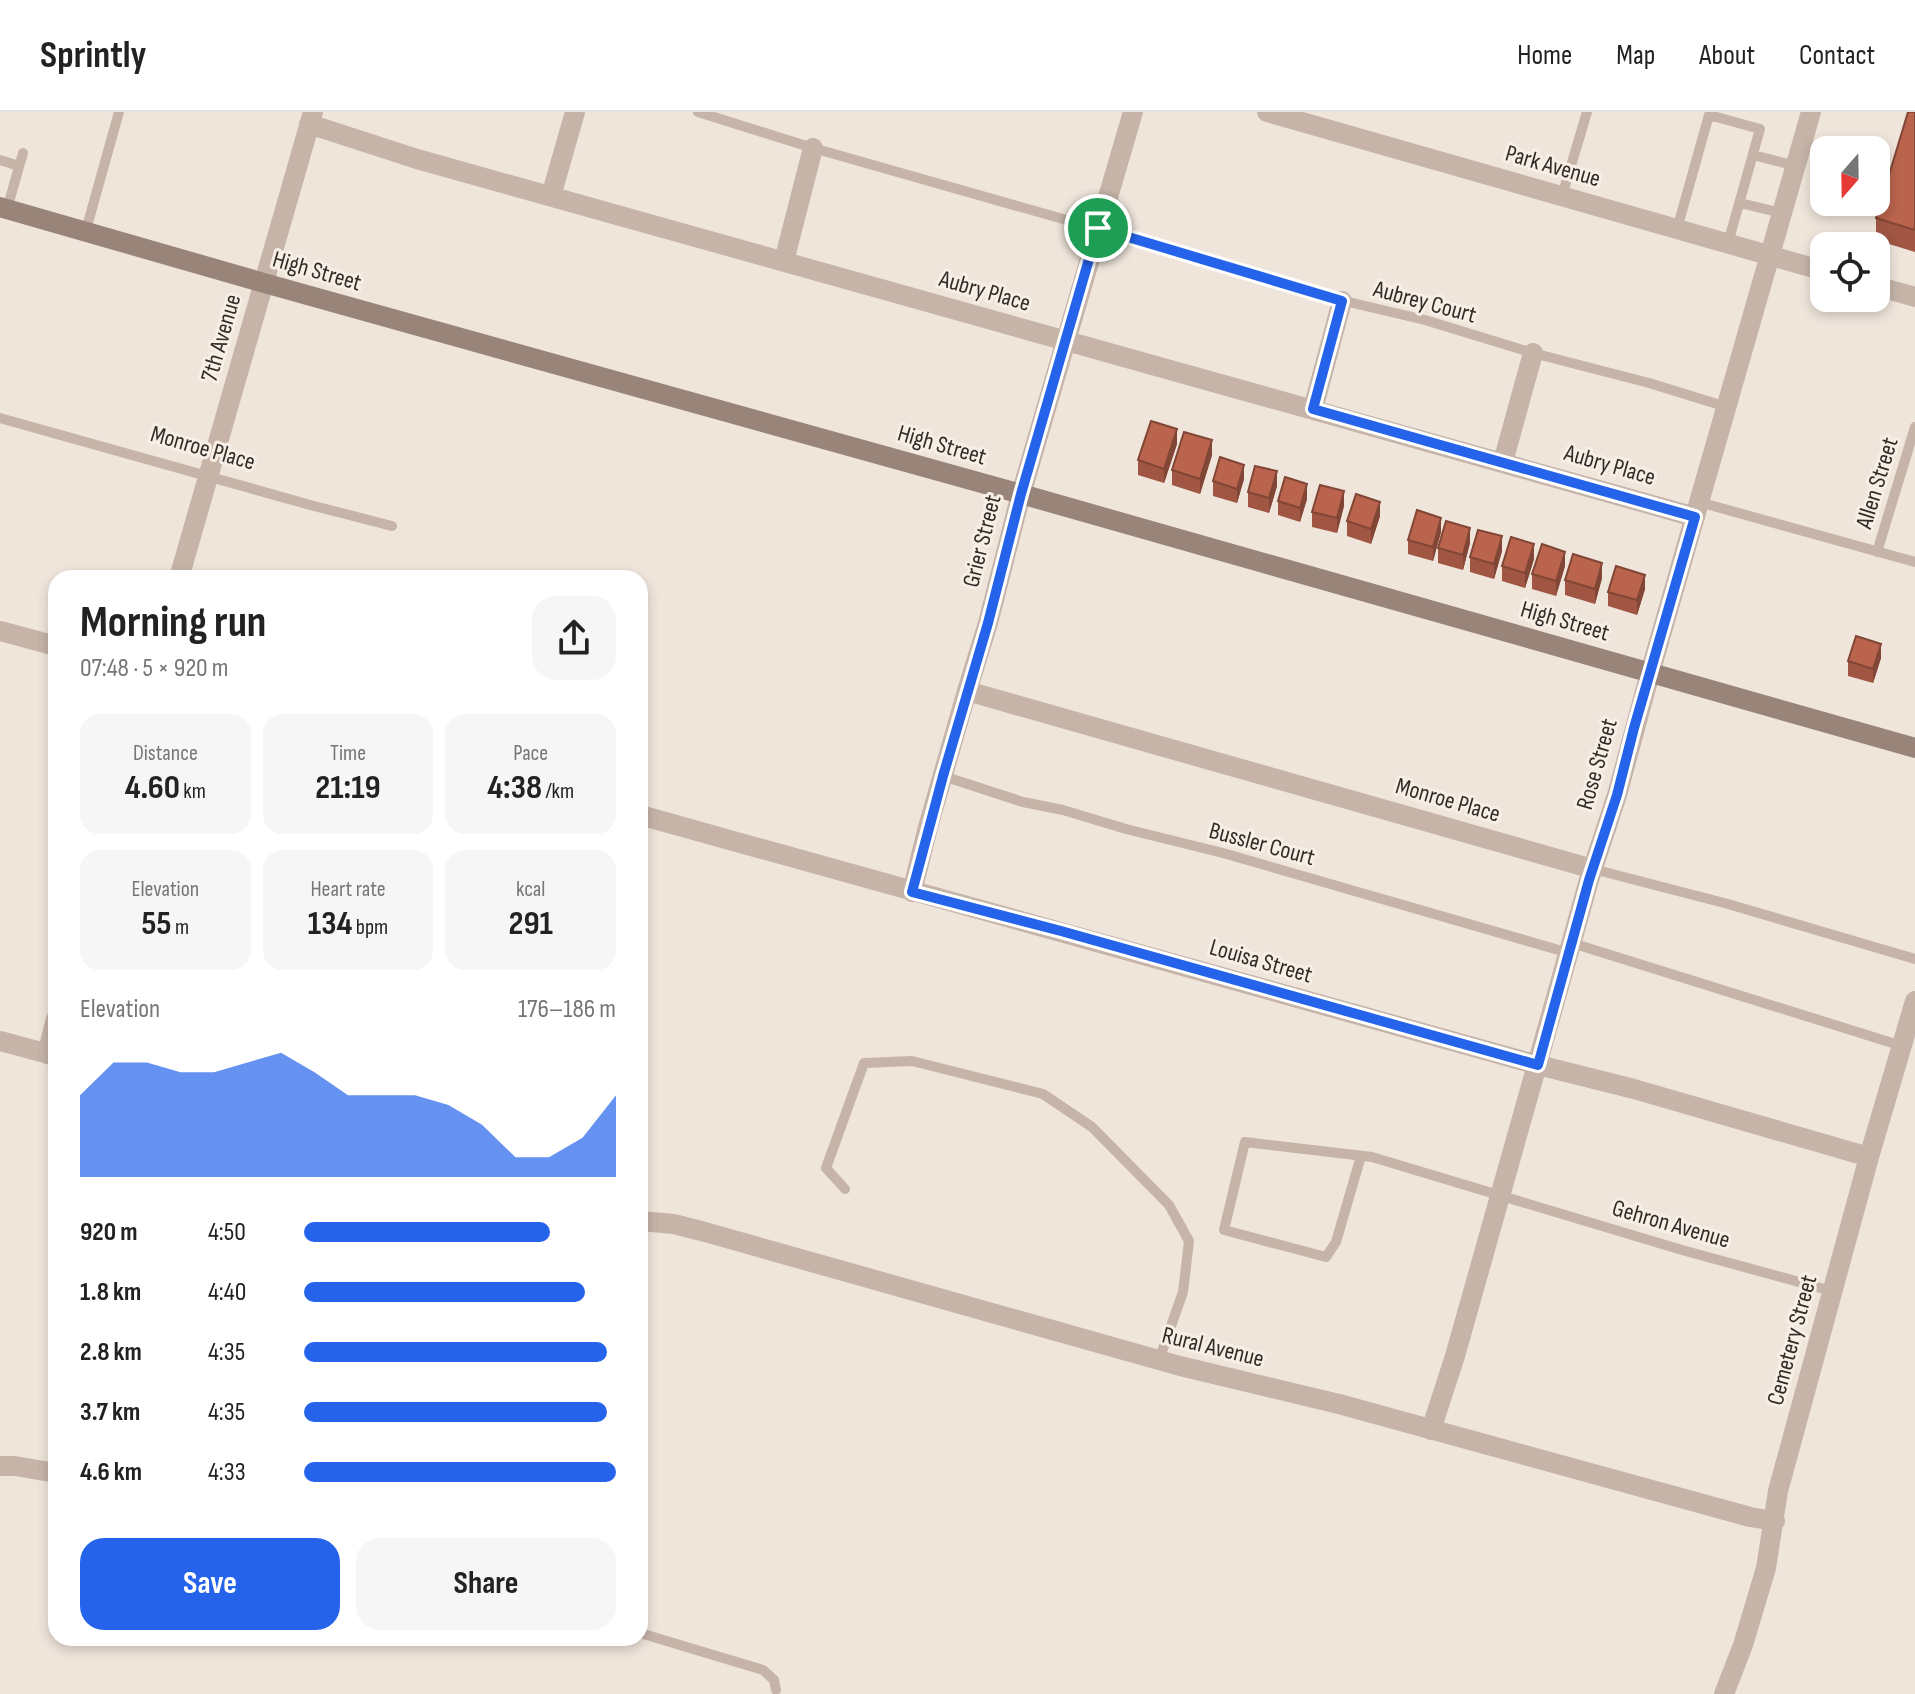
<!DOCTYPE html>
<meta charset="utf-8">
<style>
body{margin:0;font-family:"Sofia Sans Condensed",sans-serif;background:#f6f6f6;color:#222;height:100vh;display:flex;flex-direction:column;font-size:30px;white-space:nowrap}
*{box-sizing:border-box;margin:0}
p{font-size:26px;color:#767676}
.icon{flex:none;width:44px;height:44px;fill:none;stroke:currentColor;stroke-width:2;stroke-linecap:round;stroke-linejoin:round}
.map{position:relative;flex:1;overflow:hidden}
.sheet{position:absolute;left:48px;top:458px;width:600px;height:1076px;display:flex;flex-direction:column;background:#fff;border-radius:24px;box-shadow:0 4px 12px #0003}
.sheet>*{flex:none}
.needle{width:52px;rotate:200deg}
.buttons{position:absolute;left:1810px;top:24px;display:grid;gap:16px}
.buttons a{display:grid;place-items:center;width:80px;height:80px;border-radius:16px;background:#fff;box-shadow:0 4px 12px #0003;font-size:40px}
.pin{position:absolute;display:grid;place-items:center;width:68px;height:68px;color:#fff;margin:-34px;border:4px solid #fff;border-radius:50%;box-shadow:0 2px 8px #0007}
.round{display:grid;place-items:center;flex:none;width:84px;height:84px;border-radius:24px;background:#f6f6f6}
.head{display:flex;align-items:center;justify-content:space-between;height:136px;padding:0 32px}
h1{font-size:44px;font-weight:700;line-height:60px}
.metrics{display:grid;grid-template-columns:repeat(3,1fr);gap:12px;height:136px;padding:8px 32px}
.metrics div{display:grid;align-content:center;border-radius:20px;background:#f6f6f6;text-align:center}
.metrics b{font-size:34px;font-weight:700}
.metrics small{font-size:22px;font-weight:400}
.metrics p{font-size:22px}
.chart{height:224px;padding:16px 32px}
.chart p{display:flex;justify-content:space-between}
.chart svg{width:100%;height:144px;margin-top:8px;fill:#2563eb;opacity:.7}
.button{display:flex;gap:16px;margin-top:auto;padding:16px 32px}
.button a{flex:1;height:92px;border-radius:24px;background:#2563eb;color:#fff;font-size:32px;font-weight:700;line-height:92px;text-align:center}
.button a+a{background:#f6f6f6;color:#222}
ul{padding:0 32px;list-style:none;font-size:26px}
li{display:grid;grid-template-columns:128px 96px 1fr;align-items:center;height:60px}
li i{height:20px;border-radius:10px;background:#2563eb}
header{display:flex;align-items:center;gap:48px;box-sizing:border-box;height:112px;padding:0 40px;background:#fff;border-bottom:2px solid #e0e0e0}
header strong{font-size:38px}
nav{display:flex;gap:44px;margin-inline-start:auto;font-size:28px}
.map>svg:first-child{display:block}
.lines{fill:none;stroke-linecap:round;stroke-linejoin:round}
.service{stroke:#c6b4a8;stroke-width:10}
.minor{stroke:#c6b4a8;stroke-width:20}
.tertiary{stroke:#c6b4a8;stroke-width:20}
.secondary{stroke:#998479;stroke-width:20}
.wall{fill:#a05642}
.shaded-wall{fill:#824636}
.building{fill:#ba644d;stroke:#824636;stroke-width:2}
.route-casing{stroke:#fff;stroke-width:16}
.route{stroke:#2563eb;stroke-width:10}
.labels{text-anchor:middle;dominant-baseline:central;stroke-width:6;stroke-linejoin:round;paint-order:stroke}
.street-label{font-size:24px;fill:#332b27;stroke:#f7efe6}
</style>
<header>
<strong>Sprintly</strong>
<nav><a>Home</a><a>Map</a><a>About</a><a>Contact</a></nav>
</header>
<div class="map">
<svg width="1915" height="1582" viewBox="0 0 1915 1582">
<rect width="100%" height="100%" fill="#efe5db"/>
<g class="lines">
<!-- service -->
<path class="service" d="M698,0L813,36L1232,155L1323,184L1425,208L1533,241L1649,271L1727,295
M1753,43L1796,54
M0,48L19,54
M1562,84L1587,0
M1740,91L1782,101
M7,97L23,41
M1677,117L1709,3L1760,17L1728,131
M86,118L119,0
M0,306L314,394L392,414
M1699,390L1915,450
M1877,440L1915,315
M943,664L1023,690L1063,698L1126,717L1223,741L1569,841
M1593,757L1728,792L1915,847
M1572,831L1902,934
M1361,1044L1336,1130L1326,1145L1224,1118L1245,1030L1372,1045L1682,1138L1832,1179
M845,1077L826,1056L864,951L912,949L1043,982L1092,1015L1169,1093L1189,1129L1183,1180L1159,1248
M640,1521L763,1558L774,1568L776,1578"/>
<!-- minor -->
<path class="minor" d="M1267,0L1824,159
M309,12L417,47L1695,405
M551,84L575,0
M784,149L813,36
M1876,174L1915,185
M1313,297L1342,189
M1503,350L1533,241
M179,466L313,0
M0,519L56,534
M967,579L1593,757
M640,703L1538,953L1634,977L1869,1045
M912,780L928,715L967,579L988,511L1021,382L1133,0
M0,929L56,944
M47,942L56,907
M640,1109L674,1112L705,1120L1180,1254L1339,1292L1750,1405L1775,1409
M1431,1318L1455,1244L1589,768L1617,683L1650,561
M0,1354H15L56,1361
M1724,1582L1743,1533L1766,1456L1778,1379L1869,1045L1915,889"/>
<!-- tertiary -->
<path class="tertiary" d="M1650,561L1811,0"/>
<!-- secondary -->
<path class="secondary" d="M0,95L264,171L1021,382L1915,636"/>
</g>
<!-- wall -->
<path class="wall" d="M1915,0V140L1876,128V106Z
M1177,332L1164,371L1138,363V348Z
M1212,343L1200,382L1172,373V358Z
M1244,367L1237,391L1213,384V369Z
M1277,374L1269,401L1248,395V380Z
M1307,387L1300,410L1278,403V389Z
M1344,394L1337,421L1312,415V400Z
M1380,404L1371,432L1347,424V409Z
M1441,420L1433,449L1408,442V428Z
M1470,431L1463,458L1438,451V436Z
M1502,439L1494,467L1470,460V445Z
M1534,447L1525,476L1502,469V454Z
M1565,454L1556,484L1532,477V462Z
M1602,466L1595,492L1565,483V468Z
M1645,477L1637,503L1608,494V480Z
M1881,546L1873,571L1848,564V549Z"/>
<!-- shaded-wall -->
<path class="shaded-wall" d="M1177,317V332L1164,371V357Z
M1212,328V343L1200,382V367Z
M1244,353V367L1237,391V377Z
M1277,359V374L1269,401V386Z
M1307,372V387L1300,410V396Z
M1344,379V394L1337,421V406Z
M1380,390V404L1371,432V417Z
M1441,406V420L1433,449V435Z
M1470,416V431L1463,458V443Z
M1502,424V439L1494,467V452Z
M1534,432V447L1525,476V461Z
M1565,440V454L1556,484V469Z
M1602,451V466L1595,492V477Z
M1645,463V477L1637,503V488Z
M1881,532V546L1873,571V557Z"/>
<!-- building -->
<path class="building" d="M1908,0H1915V118L1876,106Z
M1151,309L1177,317L1164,357L1138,348Z
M1184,320L1212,328L1200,367L1172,358Z
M1220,345L1244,353L1237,377L1213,369Z
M1255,354L1277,359L1269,386L1248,380Z
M1285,365L1307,372L1300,396L1278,389Z
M1320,373L1344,379L1337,406L1312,400Z
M1356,382L1380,390L1371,417L1347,409Z
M1417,398L1441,406L1433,435L1408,428Z
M1446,409L1470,416L1463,443L1438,436Z
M1478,418L1502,424L1494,452L1470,445Z
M1511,425L1534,432L1525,461L1502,454Z
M1542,432L1565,440L1556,469L1532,462Z
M1573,442L1602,451L1595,477L1565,468Z
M1616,454L1645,463L1637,488L1608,480Z
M1856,524L1881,532L1873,557L1848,549Z"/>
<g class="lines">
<!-- route casing -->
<g class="route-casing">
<path id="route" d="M1098,116L1342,189L1313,297L1695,405L1634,616L1617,683L1589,768L1538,953L1061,819L912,780L943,664L988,511L1021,382Z"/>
</g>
<!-- route -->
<use href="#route" class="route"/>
</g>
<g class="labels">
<!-- street labels -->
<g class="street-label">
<text transform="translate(1553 54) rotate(16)">Park Avenue</text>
<text transform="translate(317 159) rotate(16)">High Street</text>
<text transform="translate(985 179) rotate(16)">Aubry Place</text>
<text transform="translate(1425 190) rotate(15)">Aubrey Court</text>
<text transform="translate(221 226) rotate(-74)">7th Avenue</text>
<text transform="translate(942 333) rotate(16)">High Street</text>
<text transform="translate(203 336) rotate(16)">Monroe Place</text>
<text transform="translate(1610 353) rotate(16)">Aubry Place</text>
<text transform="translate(1877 371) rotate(-73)">Allen Street</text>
<text transform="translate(982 429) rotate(-76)">Grier Street</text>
<text transform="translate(1565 509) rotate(16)">High Street</text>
<text transform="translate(1597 652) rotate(-74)">Rose Street</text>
<text transform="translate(1448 688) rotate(16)">Monroe Place</text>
<text transform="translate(1262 732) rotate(15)">Bussler Court</text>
<text transform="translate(1261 849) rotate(16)">Louisa Street</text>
<text transform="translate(1671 1112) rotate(16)">Gehron Avenue</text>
<text transform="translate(1792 1228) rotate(-75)">Cemetery Street</text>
<text transform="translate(1213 1235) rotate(14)">Rural Avenue</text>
</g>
</g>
</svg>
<div class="buttons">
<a><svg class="needle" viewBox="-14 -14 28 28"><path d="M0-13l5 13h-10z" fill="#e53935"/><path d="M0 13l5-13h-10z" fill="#767676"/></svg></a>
<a><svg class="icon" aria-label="locate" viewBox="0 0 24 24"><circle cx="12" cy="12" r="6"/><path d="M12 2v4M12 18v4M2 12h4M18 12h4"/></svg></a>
</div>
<div class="pin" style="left:1098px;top:116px;background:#1e9e55"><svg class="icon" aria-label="arrive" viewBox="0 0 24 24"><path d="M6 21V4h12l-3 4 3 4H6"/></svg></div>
<section class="sheet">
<div class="head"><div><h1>Morning run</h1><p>07:48 · 5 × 920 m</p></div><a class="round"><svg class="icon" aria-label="share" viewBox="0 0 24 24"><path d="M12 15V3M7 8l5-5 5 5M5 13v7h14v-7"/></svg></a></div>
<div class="metrics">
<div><p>Distance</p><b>4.60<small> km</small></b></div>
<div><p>Time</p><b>21:19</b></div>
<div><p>Pace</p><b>4:38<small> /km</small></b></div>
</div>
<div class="metrics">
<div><p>Elevation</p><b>55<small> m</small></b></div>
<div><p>Heart rate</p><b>134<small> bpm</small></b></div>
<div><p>kcal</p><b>291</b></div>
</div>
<div class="chart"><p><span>Elevation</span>176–186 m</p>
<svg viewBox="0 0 160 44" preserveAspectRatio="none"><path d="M0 44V19L10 9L20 9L30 12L40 12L50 9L60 6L70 12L80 19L90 19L100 19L110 22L120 28L130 38L140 38L150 32L160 19V44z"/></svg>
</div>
<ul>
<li><b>920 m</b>4:50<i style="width:79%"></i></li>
<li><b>1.8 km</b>4:40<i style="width:90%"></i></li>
<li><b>2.8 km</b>4:35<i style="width:97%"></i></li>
<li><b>3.7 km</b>4:35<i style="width:97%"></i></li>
<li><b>4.6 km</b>4:33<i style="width:100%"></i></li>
</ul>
<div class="button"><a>Save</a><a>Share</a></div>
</section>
</div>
